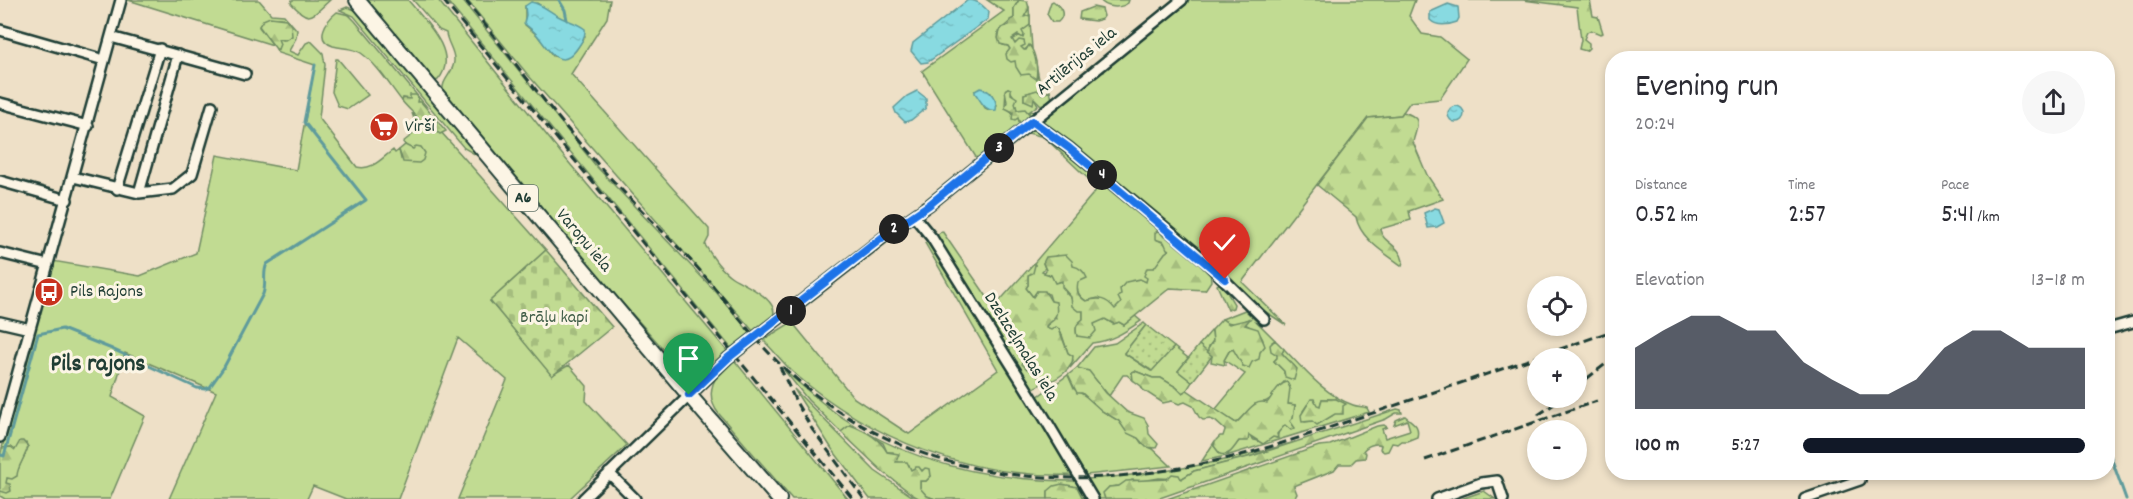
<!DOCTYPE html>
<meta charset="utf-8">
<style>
body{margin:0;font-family:Dekko,sans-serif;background:#f7f7f7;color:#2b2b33;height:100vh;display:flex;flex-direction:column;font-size:22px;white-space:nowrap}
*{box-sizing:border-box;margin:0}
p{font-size:20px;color:#7c7c81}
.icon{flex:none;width:33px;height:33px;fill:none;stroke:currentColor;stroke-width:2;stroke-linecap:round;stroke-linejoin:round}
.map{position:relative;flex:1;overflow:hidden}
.sheet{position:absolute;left:1605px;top:51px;width:510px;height:429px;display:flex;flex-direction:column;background:#fff;border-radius:24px;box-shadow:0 3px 9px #0003}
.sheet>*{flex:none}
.fabs{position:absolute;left:1527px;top:276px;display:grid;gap:12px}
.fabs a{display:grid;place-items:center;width:60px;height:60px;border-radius:50%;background:#fff;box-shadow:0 3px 9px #0003;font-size:30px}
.pin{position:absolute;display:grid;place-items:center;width:51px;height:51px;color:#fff;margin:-62px -26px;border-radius:50% 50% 50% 0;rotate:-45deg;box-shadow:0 0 6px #0007}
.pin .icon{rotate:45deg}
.km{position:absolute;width:30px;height:30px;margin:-15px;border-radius:50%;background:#222;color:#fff;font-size:16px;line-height:30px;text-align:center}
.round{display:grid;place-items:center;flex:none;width:63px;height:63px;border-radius:32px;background:#f7f7f7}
.overview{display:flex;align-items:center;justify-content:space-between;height:102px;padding:0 30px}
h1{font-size:33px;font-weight:600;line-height:45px}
.stats{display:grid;grid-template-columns:repeat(3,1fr);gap:9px;height:102px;padding:6px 30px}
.stats div{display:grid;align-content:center}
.stats b{font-size:26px;font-weight:600}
.stats small{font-size:16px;font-weight:400}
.stats p{font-size:16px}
.chart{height:168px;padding:12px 30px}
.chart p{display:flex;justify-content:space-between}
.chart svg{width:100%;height:108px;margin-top:6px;fill:#111827;opacity:.7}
ul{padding:0 30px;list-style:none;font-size:20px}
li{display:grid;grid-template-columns:96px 72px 1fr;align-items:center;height:45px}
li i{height:15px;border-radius:8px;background:#111827}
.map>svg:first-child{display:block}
.grass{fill:#c1db92;stroke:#708c63;stroke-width:1.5;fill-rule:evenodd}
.forest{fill:url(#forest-firs);stroke:#708c63;stroke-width:1.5}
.cemetery{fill:url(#cemetery-stones);stroke:#708c63;stroke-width:1.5}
.garden{fill:url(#garden-dots);stroke:#708c63;stroke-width:1.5}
.water{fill:url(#water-ripples);stroke:#5e9b9c;stroke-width:1.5}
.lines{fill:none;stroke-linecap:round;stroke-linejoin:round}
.stream{stroke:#5e9b9c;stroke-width:3}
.minor-casing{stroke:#1f3d34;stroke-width:14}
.highway-casing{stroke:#1f3d34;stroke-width:18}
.minor{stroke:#fcf5e5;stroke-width:9}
.highway{stroke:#fcf5e5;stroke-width:14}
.rail{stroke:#1f3d34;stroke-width:3;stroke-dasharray:9 4.5;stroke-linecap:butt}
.route-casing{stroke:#fff;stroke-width:12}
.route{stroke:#1a73e8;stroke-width:8}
.labels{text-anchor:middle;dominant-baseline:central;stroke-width:6;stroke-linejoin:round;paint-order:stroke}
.shield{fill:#fcf5e5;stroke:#617469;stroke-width:1.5}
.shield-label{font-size:16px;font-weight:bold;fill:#1f3d34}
.street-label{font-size:18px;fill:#1f3d34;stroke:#fcf5e5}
.poi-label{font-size:18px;fill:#1f3d34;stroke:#fcf5e5;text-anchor:start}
.park-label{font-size:18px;fill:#3f5d47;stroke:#fcf5e5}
.district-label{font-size:24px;font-weight:bold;fill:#1f3d34;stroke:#fcf5e5}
</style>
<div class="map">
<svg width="2133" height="499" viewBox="0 0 2133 499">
<defs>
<pattern id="forest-firs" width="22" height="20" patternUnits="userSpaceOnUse" patternTransform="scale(1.5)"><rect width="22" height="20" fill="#c1db92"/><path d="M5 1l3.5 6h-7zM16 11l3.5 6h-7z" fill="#a5bd7e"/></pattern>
<pattern id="cemetery-stones" width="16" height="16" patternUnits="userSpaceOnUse" patternTransform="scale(1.5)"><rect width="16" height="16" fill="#c1db92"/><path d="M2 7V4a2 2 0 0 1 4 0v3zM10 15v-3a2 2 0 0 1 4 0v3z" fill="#a5bd7e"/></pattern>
<pattern id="garden-dots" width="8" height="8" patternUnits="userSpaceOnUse" patternTransform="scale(1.5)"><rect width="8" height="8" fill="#c1db92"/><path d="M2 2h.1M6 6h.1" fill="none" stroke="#a5bd7e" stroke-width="1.8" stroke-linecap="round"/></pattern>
<pattern id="water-ripples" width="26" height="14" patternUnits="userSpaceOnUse" patternTransform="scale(1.5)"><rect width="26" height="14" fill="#88dae1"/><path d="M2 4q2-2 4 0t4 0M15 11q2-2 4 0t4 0" fill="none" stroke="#75bcc2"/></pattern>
</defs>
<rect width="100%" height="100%" fill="#eee0c7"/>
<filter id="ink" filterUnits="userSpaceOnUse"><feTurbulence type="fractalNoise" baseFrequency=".0167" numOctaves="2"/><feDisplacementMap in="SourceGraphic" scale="12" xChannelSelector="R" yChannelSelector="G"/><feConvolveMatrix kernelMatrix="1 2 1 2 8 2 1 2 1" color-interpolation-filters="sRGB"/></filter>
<g filter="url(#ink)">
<!-- grass -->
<path class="grass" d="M128,0H259L271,14L284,15L297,30L296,38L289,51L298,55L306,43L311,41L323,53L325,65L319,118L357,167C372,171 382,158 393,150L395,153L399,150L401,159L413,149L407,147L403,142L413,134L417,127L412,113L427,128L440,131L546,250L490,301L552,375L569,365L587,386L586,401L627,445L569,499H458L507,380L458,338L398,499H346L313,486L307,499H169L216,392L125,353L112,397L145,416L110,499H5L0,496V491L2,490L7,478L16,474L28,447L26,443L15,450L11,447L2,448L43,301L52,302L53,298L44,296L53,261L140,276L196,253L217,155L296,170L315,65L278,53L276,49H278L277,38L282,40V18H275L263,20L259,27L273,45Z
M292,0H330C311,17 310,24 291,3Z
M367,0H408C424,20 461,54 438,80L435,81L430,77Z
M413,0H438L565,158L728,352C714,366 701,382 682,370L578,253L443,92C441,79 454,73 454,61C455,51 447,43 446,33L439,30Z
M446,0H462L596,166L716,292L751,334L731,348Z
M467,0H610L607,18L571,74L709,229V237L705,245C712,256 720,269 732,277C743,284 787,302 770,321C766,326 759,329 754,332L528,75ZM537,3L585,36C576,51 573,60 553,56L537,35L525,25V6Z
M987,0H1019L1014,8V18L998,32L999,40L1003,45L1008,46L1010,49L1008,52C1017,62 1025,72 1037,77L1035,59L1042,94L1035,91L1024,94V100L1034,98L1038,105L1030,111L1035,112L1030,115L1029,112L1017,110L1013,95L1008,88L1006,89L1005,106L1018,118L1020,124L977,159L922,71L1004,11ZM975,91L991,93L997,105L989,110L985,108Z
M1188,0H1415L1409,16L1422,34L1440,37L1467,59L1440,99L1410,102L1401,115L1368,118L1242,282L1286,325L1263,310L1222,271L1042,121L1043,117L1099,72H1104V67Z
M347,7L358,11L480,157L464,148L354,16L340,10Z
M1029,8L1032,48L1030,46L1024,50L1016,43L1014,44L1012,40L1022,34V31L1030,23V16L1024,17Z
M337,12L349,15L355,21L426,106L418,103L417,100L403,98L402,101C390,86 377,64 361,53C352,47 343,49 333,46C313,39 327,20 337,12Z
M336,59H338L368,95L348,109L338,106L332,92Z
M1032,130L1040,132L1047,137L1168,236L1158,240L1164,243L1170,249L1165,253L1146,282L1121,294V303L1115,310L1098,298L1086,301C1070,290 1082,281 1073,267C1070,262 1062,258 1057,255L1043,263L1045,268L1042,271L1062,281L1066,293L1083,310V319C1076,324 1075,328 1077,336L1094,323L1105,319L1113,324L1119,322L1124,325L1135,316L1141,321C1125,332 1112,341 1092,343L1070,368L1073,360L1068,353L1061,332L1046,329V326L1056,318L1049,294L1037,291L1033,297L1026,288L1028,285V274L1035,265L1034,263L1098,188L1044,137L1028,133L1025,136L1022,135Z
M942,231L994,307L1015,346L1043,383L1032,389L939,241L937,235Z
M928,242L1020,387L1072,475C970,478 872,440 795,374C784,364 774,351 763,340L792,322L854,398L909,434L998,370L925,243Z
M1245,310L1275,340L1272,342L1278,357L1274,361L1284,371V374L1290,361L1287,360L1282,353L1284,349C1304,370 1326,396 1353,405C1358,407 1362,406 1367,408L1369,412L1226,456L1202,461L1215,441L1214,446L1228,454L1239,441L1249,435L1254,440L1265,442L1273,437L1277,438L1279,430L1285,424L1287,425L1295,408V405L1288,404L1284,382C1274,394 1272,403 1255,404L1236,423L1215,410L1245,374L1224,360L1231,348L1236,350L1243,366C1251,363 1253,359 1259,353C1271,340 1257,331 1245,324L1248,319C1238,324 1231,325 1222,319ZM1322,399H1336L1332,416L1323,420L1305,422L1303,411L1307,405L1320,406Z
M1144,323L1146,325L1124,353L1151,371L1174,347L1188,358L1178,371L1192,382L1187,390L1183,393L1176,387L1161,378H1153L1135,371L1132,372L1133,380L1127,375H1123L1109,396C1100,385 1091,371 1077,368L1094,347L1115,343Z
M1212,330L1213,341L1209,346L1208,353L1199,345Z
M734,360L848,499H792L719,414C703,394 714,372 734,360Z
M784,370C801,385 818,400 837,414C907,463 992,481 1076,481L1085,499L1081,497L1073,486L1048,491V499H935L927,496L920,489V481H926L931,476L925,470L911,471L909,465L896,462L893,452H887L883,443L850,425L841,432L808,400Z
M1068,375L1074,389L1092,400L1102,411L1119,421L1127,432L1138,438L1142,444L1153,449L1171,466L1086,475L1037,397Z
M794,389L875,471L916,499H870L832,449Z
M1295,442L1252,456L1194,471L1181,479L1159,478L1142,481L1132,480L1119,486L1109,487L1104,495L1105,499H1098L1087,479C1161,474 1224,463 1295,442Z"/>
<!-- forest -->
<path class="forest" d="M1019,0L1027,1L1029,8L1024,17L1030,15V25L1022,31L1024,35L1023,38L1018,35L1012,39L1015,44L1019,40L1024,41L1025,45L1021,47L1024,50H1026L1029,45C1036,53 1038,69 1036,79L1029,74L1021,75L1016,67L1015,61L1011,62L1007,59L1006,54L1010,49L1008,46L1000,44L998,38L1001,28L1009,25L1010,20L1014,18V8Z
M1100,0H1129L1128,3C1120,9 1106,8 1100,0Z
M1468,0H1590L1593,16L1598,17L1603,33L1600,34L1591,30L1587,32L1584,39L1589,43V48L1586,51L1579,49L1581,40L1577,7L1523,0Z
M1053,1C1060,6 1067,14 1058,22H1052L1047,14L1051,2Z
M1093,7L1102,9L1104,16L1102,19L1095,21L1079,19L1080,12Z
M270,17L286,19L291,25L292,36L285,40L278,39L280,44L278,49H276L259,26L263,20Z
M1008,88L1011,89V94L1017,98L1015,103L1017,110L1025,109L1030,115L1020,124L1018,118L1015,120L1012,119L1013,112L1005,108L1007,102L1005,90Z
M1037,90L1042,94L1050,91L1052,99L1041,105L1034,98L1033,104L1024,100V94Z
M410,95H416L418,97L417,102H421L446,131L440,134L434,129L424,126C418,116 409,110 402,101L403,98L410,99Z
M1403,112C1425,118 1416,127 1413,142L1427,175L1443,199L1409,211L1411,220L1380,229C1382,243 1400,244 1403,261L1402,266C1385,253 1360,239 1356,217L1317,185L1368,118L1401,115Z
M405,145L413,149L416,146L421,147L425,153L423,160L419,163L403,162L399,150Z
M1157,231L1160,232L1164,237L1168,236L1210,271L1211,281L1205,290L1170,288L1124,325L1119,322L1114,324L1105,319L1094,324L1096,331L1090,338L1077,336C1075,328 1076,324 1083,319V311H1078L1072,306L1071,297L1062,287V281L1055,283L1051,275L1044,273L1046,270L1043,263L1046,257L1066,255L1072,261L1073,266C1079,267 1085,272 1087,278L1078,282C1076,292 1078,296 1086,301C1099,297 1106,298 1115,309L1121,303L1118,297L1121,294L1120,289L1126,282L1140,279L1146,282L1147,278L1144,276L1147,268H1154L1165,253L1169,250L1167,249L1164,242L1155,239V233Z
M1034,263L1035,265L1033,273L1028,275V285L1026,288L1033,297L1037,291H1045L1051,301L1056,302C1058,318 1056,315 1046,326V328L1051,330L1056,327L1059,329L1068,353L1073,356C1073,370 1056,381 1043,383L1033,370L1027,369L1022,364L1025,357C1011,342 1003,325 994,307Z
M1222,282L1228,290V294L1234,304L1233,308L1228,310L1217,285Z
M1222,319L1229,324L1250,319L1245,325L1258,329L1265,346L1260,352L1259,359L1252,362L1249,368L1243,366L1233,349L1229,351L1224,360L1225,365L1211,362L1212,356L1208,353V349L1213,341L1212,330Z
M1275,340L1284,349L1282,353C1287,360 1292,362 1297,369L1294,380L1285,377L1284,371L1274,361L1277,358V355L1271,351L1270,345Z
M1077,368L1089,371L1106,393L1127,412L1144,418L1148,425L1149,434L1158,444L1156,448L1146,447L1138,438L1127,433L1119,421L1102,411L1082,393H1077L1068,375Z
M1135,371L1153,378H1161L1176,387L1182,393L1187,390L1236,423C1246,415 1253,398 1267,403C1273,396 1277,384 1287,382L1290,388L1288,404L1295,405L1293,418L1290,421L1295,428L1291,430L1285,425L1277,434L1278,438L1273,437L1263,444L1249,435L1248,441H1239C1234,447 1230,457 1220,454L1214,446L1215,441L1220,436H1223L1225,430L1215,421L1210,419L1203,420L1199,417L1193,406L1185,402L1179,404L1172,401L1163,403L1143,390L1141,386L1133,380L1132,372Z
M1311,399H1314L1317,405L1320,406L1322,399H1336L1346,404L1343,406V414H1335L1317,425L1312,421L1302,422L1301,415Z
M1397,409L1401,410L1402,413H1396L1386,419L1157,499H1105L1103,493L1109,487L1119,486L1126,481L1167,479L1172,474L1179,475L1181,479L1194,471L1252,456Z
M1405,416C1413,423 1420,425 1417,437L1407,441H1402L1398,444L1392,443L1388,451L1384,452L1380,449L1381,445C1376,442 1366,446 1363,451L1366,453L1365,458L1356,459L1351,464H1339L1334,470L1294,486L1297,494L1294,499H1167L1319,446L1330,445L1377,426L1384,425L1387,427L1382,429L1385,438L1410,430L1407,420L1394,425L1396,420Z
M850,425C864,430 880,439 887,452L899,454L896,462H907L911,470L916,467H919L922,471L925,468L930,469L931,476L926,481H920V488L927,496L935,499H920L913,495L882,471L841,432Z
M20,441H23L28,447C25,458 17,467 17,476L12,479L7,478L6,483L10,484L11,491L7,493L0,491V456L2,448L11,447L15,450Z
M1062,484L1077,487L1083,499H1048V491L1054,486Z
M1484,491L1495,499H1461Z"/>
<!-- cemetery -->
<path class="cemetery" d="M546,250L612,327L552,376L490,301Z"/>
<!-- garden -->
<path class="garden" d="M1146,325L1174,347L1152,371L1124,353Z
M1199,345L1212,356L1192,382L1178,371Z"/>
<!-- water -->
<path class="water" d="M968,0C978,0 982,5 989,12L988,19L928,62L921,63L911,51L913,43Z
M531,2C542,4 549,11 558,16C567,21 576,22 585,29C586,36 581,43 576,50C560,72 547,48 538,36C534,31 528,27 524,23L526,15L525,6Z
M1448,4L1458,7L1459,18L1457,22C1449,25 1437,27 1430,20V12Z
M980,88C990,89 998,100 996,110C985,112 981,101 975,93V91Z
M917,91L926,98V108L911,120L905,122L896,113L894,108L907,96Z
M1448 114a8 8 0 1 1 16 0a8 8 0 1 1-16 0Z
M1435,208L1439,209L1444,223L1437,227L1428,228L1424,213Z"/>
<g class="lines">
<!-- stream -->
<path class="stream" d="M559,0L565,10L567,20
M2108,449L2126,499
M1,455L4,456L38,334L62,329L112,349L197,388L205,389L210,387L224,367L263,294C267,283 262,273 267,264L366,200L304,122L315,65"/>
<!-- minor casing -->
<g class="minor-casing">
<path id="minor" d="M0,30L104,60
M111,37L245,74
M0,103L88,126
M1032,121L1069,148L1203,259L1264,319
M73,177L139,193L173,189L192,174L212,106
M0,181L67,200
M117,189L160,49
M139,193L178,55
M914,216L932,238L1044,417L1093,499
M0,253L48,265
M0,322L30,329
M2108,329L2133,322
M0,437L121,0
M609,473L635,499
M583,499L728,358L893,230L929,205L1182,0
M1437,499L1481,483L1497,481L1503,499
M1805,499L1860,480"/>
</g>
<!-- highway casing -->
<g class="highway-casing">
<path id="highway" d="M357,0L689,395L779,499"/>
</g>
<!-- minor -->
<use href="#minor" class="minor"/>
<!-- highway -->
<use href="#highway" class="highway"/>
<!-- rail -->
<path class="rail" d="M443,0L853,499
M465,0C508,53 549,109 594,160C626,196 661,229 694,264C725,298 751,337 784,368C907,482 1057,496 1215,461C1271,449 1324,429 1379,411C1457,384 1535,358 1612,331
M780,367L796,402L812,429L864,499
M1576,387L1612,359
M1538,415L1563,398
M1425,460L1597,401"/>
</g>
</g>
<g class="lines" filter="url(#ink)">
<!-- route casing -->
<g class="route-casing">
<path id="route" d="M689,395L728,358L892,230L929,205L1032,121L1069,148L1225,279"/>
</g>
<!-- route -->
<use href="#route" class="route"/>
</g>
<!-- icons -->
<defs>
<g id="supermarket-disc" transform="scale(1.5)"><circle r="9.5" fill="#c8321e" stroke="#fcf5e5"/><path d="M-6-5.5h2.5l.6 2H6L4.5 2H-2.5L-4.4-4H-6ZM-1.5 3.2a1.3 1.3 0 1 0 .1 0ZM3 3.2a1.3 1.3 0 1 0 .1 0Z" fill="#fff"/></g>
<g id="bus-disc" transform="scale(1.5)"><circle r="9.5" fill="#c8321e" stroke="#fcf5e5"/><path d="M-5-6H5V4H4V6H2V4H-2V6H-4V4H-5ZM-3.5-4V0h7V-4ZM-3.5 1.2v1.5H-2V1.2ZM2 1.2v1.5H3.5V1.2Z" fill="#fff"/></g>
</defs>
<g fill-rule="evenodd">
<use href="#supermarket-disc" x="384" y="127"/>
<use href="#bus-disc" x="49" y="292"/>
</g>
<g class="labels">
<!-- shield labels -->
<rect class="shield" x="508" y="185" width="30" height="26" rx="4.5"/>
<g class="shield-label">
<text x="523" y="198">A6</text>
</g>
<!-- street labels -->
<g class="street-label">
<text transform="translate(1077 62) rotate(-39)">Artilērijas iela</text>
<text transform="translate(583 241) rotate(50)">Varoņu iela</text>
<text transform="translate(1020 347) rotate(58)">Dzelzceļmalas iela</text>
</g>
<!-- poi labels -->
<g class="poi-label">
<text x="405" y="127">Virši</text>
<text x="70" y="292">Pils Rajons</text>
</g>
<!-- park labels -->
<g class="park-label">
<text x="554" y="318">Brāļu kapi</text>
</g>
<!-- district labels -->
<g class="district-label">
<text x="98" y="365">Pils rajons</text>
</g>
</g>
</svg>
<div class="fabs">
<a><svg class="icon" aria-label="locate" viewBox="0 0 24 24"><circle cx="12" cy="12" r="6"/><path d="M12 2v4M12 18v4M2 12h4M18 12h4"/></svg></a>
<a>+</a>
<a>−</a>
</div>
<div class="pin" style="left:689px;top:395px;background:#1e9e55"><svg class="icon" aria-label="arrive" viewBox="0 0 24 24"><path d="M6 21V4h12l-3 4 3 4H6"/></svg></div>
<div class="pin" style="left:1225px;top:279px;background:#d93025"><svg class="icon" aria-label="check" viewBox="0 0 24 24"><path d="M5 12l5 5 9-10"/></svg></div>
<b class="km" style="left:791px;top:311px">1</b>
<b class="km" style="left:894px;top:229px">2</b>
<b class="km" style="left:999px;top:148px">3</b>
<b class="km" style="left:1102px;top:175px">4</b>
<section class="sheet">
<div class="overview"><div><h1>Evening run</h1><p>20:24</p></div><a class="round"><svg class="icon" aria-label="share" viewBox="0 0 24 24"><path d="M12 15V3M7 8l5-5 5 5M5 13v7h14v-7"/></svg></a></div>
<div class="stats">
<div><p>Distance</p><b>0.52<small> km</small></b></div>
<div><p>Time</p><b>2:57</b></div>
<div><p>Pace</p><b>5:41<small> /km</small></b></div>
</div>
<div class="chart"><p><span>Elevation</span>13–18 m</p>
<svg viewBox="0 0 160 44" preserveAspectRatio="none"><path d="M0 44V19L10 12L20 6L30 6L40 12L50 12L60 25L70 32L80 38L90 38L100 32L110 19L120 12L130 12L140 19L150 19L160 19V44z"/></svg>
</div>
<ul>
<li><b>100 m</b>5:27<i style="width:100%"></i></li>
</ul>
</section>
</div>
